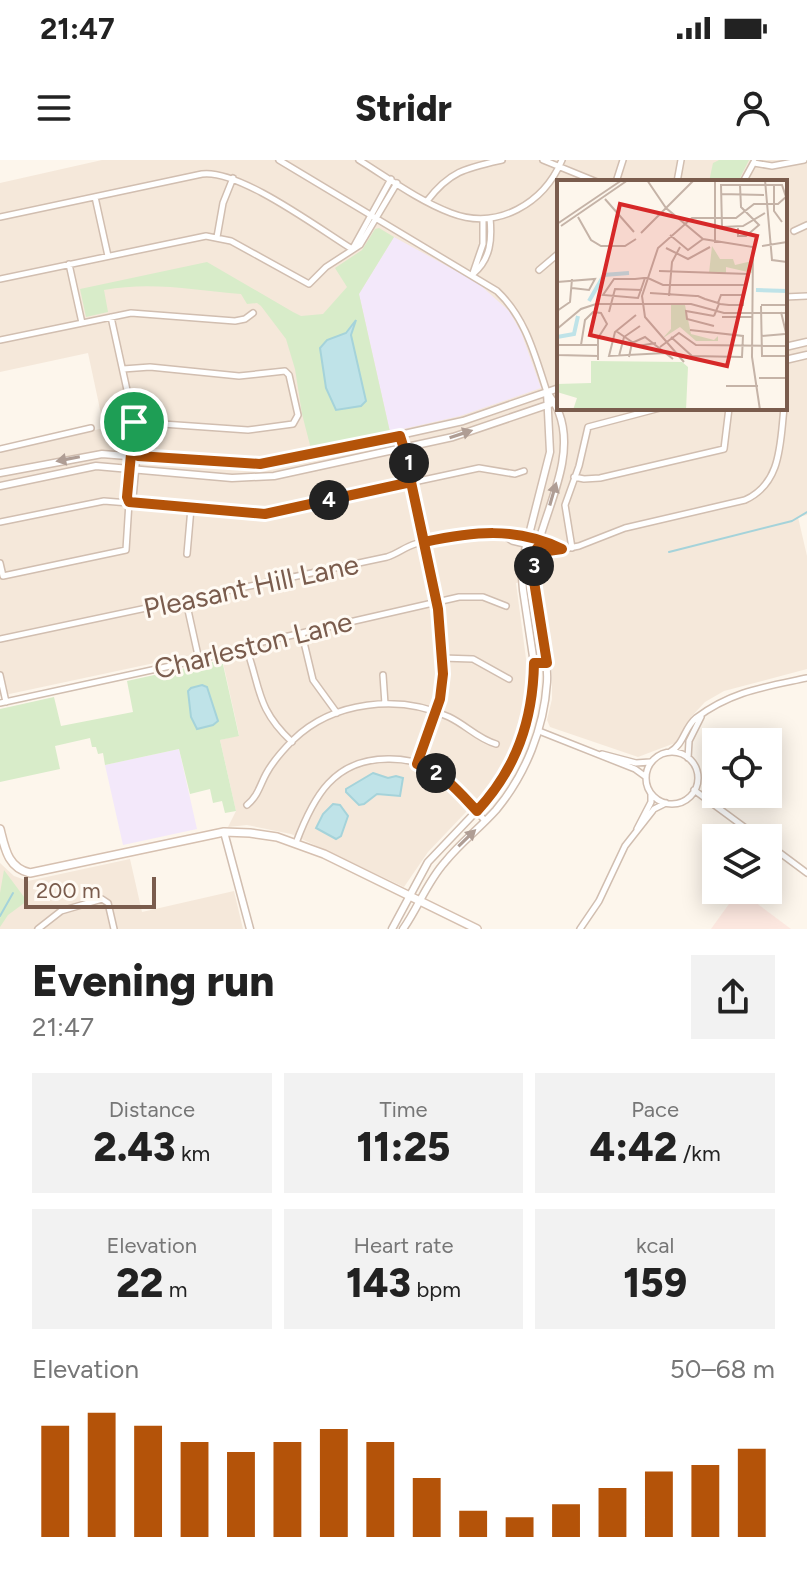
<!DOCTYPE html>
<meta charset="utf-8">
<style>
body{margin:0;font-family:Figtree,sans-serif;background:#f2f2f2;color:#222;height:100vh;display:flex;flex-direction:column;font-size:30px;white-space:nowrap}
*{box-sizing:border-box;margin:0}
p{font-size:26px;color:#767676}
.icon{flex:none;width:44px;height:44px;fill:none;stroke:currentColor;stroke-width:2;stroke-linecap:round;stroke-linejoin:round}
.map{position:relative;height:769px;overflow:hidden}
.drawer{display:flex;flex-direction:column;background:#fff;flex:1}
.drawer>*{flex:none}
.tools{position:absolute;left:702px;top:568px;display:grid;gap:16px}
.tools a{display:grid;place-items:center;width:80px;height:80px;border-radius:0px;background:#fff;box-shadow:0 4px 20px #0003;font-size:40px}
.scale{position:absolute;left:24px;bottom:20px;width:132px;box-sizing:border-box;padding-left:8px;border:4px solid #7a5c4d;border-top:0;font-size:22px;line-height:28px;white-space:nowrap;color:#7a5c4d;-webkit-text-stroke:6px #fffaf3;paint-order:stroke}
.pin{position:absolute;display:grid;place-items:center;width:68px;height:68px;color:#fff;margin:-34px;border:4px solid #fff;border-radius:50%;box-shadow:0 2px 8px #0007}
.km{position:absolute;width:40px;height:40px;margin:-20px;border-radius:50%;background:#222;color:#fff;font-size:22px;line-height:40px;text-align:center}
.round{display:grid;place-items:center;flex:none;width:84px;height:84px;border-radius:0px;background:#f2f2f2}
.summary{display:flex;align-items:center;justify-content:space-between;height:136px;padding:0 32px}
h1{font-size:44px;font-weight:800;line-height:60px}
.figures{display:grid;grid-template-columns:repeat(3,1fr);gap:12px;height:136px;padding:8px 32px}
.figures div{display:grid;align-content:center;border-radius:0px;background:#f2f2f2;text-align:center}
.figures b{font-size:40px;font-weight:800}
.figures small{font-size:22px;font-weight:400}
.figures p{font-size:22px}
.chart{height:224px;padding:16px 32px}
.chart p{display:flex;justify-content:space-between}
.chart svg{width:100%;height:144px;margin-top:8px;stroke:#b45309;stroke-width:6}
.status{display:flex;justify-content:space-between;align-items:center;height:56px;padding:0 40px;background:#fff;direction:ltr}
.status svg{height:22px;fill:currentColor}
header{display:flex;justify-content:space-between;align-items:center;height:104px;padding:0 32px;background:#fff;font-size:36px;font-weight:800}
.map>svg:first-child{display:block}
.residential{fill:#f5e8da;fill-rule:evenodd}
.commercial{fill:#fde8e0}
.education{fill:#f3e8fa}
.green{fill:#d8ecc9}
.water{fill:#bfe3e8;stroke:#a5d3da;stroke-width:2}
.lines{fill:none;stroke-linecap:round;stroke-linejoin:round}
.stream{stroke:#a5d3da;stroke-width:2}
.minor-casing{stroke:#d1beb0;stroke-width:8}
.tertiary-casing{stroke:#d1beb0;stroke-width:9}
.secondary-casing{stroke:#d6c0b0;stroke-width:10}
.minor{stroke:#fff;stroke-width:5}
.tertiary{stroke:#fff;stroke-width:6}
.secondary{stroke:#fff;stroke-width:7}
.oneway{fill:#af9d94}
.route-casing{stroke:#fff;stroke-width:16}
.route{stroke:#b45309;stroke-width:10}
.labels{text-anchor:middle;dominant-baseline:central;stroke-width:6;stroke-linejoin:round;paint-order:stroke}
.street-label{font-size:28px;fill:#7a5c4d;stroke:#fffaf3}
.inset-river{fill:none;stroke:#bfe3e8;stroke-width:4}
.inset-road{fill:none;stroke:#c5b3a7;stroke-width:2}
.view{fill:#d62828;fill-opacity:0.15;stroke:#d62828;stroke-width:4}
.inset-edge{fill:none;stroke:#7a5c4d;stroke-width:4}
</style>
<div class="status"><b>21:47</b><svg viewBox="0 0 49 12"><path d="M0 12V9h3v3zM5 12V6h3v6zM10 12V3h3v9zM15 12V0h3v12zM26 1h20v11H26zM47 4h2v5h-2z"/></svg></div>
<header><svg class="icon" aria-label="menu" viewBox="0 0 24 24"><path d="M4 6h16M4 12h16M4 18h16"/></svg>Stridr<svg class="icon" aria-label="person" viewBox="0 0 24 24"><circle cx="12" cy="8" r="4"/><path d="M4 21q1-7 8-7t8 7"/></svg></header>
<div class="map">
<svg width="807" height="769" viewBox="0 0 807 769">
<rect width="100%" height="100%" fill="#fdf6ec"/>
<!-- residential -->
<path class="residential" d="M102,0H807V355L798,357L807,396V509L724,531L705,542L692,556L675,583L638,597L550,567L547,560L552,539V491L541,418L516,423L528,514L523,553L515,579L504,603L485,632L428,692L404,727L291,674L247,665L228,667L236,651L220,580L239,575L220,489L0,536V291L104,268L88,193L0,212V23ZM559,22H785V248H559Z
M130,699L142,752L234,731L243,769H0V703L14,716L28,721Z"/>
<!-- commercial -->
<path class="commercial" d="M739,730L791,769H711Z"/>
<!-- education -->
<path class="education" d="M394,77L478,123L509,151L521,172L541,228L460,256L390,272L359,134Z
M179,589L197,669L123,685L105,605Z"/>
<!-- green -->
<path class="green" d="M719,0H749L738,22H709L713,3Z
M379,68L394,77L359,134L390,272L311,289L302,254L295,209L286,179L261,146L257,143L247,144L241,134C195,130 150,121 104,130L108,152L86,157L80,129L207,102L293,152L301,156L323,154L347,127L335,108L362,90L375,69Z
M222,500L239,576L220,580L236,651L225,653L222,641L213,643L210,629L190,634L179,589L105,605L103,593L98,594L96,587H92L90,578L55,586L60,609L0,622V549L54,537L61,566L133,552L127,521Z
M4,710L27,741L8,755L0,767V733Z"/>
<!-- water -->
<path class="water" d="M356,160L351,175L366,241L361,246L336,250L326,228L320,188L327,180L346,173Z
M202,525L207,527L218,561L213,565L197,569L191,557L188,531L191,528Z
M373,613L388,618L396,616L403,618L400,636L377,634L364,644L359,645L346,632V629Z
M333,644L340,645L348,656L341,676L336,679L316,668L323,654Z"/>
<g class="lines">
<!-- stream -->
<path class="stream" d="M669,392L792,361L807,352
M0,756L13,733"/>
<!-- minor casing -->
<g class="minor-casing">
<path id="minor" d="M279,0L497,131C526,158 535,196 547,232
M359,0C388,18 419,41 451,53C498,71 544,43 562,0
M543,0L597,22
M754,3L772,6L804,0
M616,22L623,0
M677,22L681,0
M743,22L754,2
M95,37L108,96
M427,41C450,11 466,8 502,0
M0,57L202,14C239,9 318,68 352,89
M794,71L807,65
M217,77L223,43L233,18
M353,88L391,19
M69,104L82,163
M539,110L559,93
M473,113L483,84V59
M473,114C491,99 492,79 490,58
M0,119L206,76L231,81L309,124L326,107L360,85L397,23
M785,137L807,136
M111,157L134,262L139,273L133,338L130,342
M0,180L131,153L235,161L245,159L253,153
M123,209L150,207L239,216L285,211L289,215L298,255L293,264L248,270L134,262
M785,236V242
M403,288C409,296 415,313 411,322L438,449L443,514L440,539L417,604
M403,288L401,295L406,319L410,321
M0,289L91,268
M574,317L584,319L600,318L724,289L729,248
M0,362L104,341L265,354L479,308L515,314L524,311
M503,375L512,381L554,391L579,386L625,368L745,340C782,323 780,283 784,248
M572,388L565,345L579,306L588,267L660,248
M187,394L191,348
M0,403L3,416L126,390L129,342L127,337L134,262
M186,441L199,500
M302,474L313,520L337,553
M0,479L387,397C397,394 405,387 415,384C462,369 517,366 562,389
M246,487C261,529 256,548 292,582
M442,498L473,499L509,519
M0,515L6,542
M383,515L385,544
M0,543L207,498L258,483L459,437H483L506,446
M539,571L635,609L646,617
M670,592C684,584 684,568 696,558C732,531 765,527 807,518
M646 618a26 26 0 1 1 52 0a26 26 0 1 1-52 0Z
M602,594L636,603L650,602
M688,598L689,581L701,557
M694,630L759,678
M247,645C258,636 260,625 266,614C273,601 283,590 293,580C333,541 399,534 449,557C466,565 478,579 496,584
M637,669L651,642V634
M296,683C313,637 334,598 390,599C403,599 419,602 431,609C453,622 469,642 485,661
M768,684L807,713
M38,769L61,751L102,739L108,743L114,769
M580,769L599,741L625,686L654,649L666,643"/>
</g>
<!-- tertiary casing -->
<g class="tertiary-casing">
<path id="tertiary" d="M785,187L807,182
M785,200L807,195
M0,313L102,294L239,305L273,303L463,261L559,228
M0,326L96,306L232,318L274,316L453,277L559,241
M224,672L250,769
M392,769L428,702L488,639L505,616L527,566L534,503L523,430L521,406L550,292L547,232
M403,769C418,748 427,722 445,702C460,683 480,668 496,650C526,614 544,568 547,522C549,482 528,435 534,401C542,355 577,300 559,253C557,245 551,239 547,232"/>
</g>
<!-- secondary casing -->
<g class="secondary-casing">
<path id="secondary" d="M0,669C5,689 8,708 30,713L224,672L250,673L277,677L324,694L477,769"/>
</g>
<!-- minor -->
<use href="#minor" class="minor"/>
<!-- tertiary -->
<use href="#tertiary" class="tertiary"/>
<!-- secondary -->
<use href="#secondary" class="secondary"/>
</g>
<!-- one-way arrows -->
<defs><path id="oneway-solid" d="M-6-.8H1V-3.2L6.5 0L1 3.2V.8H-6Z" transform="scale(2)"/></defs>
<g class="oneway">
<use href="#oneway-solid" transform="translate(461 274) rotate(-18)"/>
<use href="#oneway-solid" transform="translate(68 299) rotate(169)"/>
<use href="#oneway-solid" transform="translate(553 334) rotate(-74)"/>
<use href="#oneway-solid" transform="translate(467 678) rotate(-44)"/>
</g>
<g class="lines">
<!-- route casing -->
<g class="route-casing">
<path id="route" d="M134,262L139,273L138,296L260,304L400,276L413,317L411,322L438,449L443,514L440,539L417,604C443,612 459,632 477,651C516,609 533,561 534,503H547L533,415L537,388L548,391L562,389C515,366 472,372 424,382L411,322L265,354L129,342L127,337L134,262"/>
</g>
<!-- route -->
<use href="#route" class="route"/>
</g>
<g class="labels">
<!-- street labels -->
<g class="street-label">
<text transform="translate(251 426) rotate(-12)">Pleasant Hill Lane</text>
<text transform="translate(253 485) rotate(-14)">Charleston Lane</text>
</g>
</g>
<!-- overview -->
<g transform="translate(557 20)">
<rect width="230" height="230" fill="#fdf6ec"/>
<path d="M155,66L163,79H176L178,85L195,81V93L169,87V93H152ZM114,125H128L134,154L157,160L161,156V161H139L123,147L106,158L114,149ZM34,181L125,182L131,187L129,230H16L20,218L0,212V204L34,203Z" fill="#d8ecc9"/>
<path class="inset-river" d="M199,110L230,111M32,121L47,95L72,93M0,157L17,154L21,136"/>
<path class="inset-road" d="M90,0L109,28L146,59L196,67L195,177L203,230M158,0V63M208,0L215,80L230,82M217,5V31L225,42M164,14L207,15M48,19L77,52M208,33L186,46L165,47L164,5H225L229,17M21,37L34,60L44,66H68L79,59M0,44L65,0M4,46L71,0M181,48V56H189L202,45L184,27L183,5M84,53L137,0M113,55L131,70L146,59M205,66L230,62M109,68L131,79L153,67M102,91L192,94M88,98L81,118L46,115L57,99H78L87,98H91L106,105H189L190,94M0,102L38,99L32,110L15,108M93,113L139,116H141L148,119L161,123L163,124L172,125H186V115H164L161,123L162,124L157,136M112,116L115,82L123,67M204,125H230M204,126L205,176H230M0,131L13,122L15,99M52,132L58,109L85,110M224,132L230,157M79,135L58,152L52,176L109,173M165,137H196M157,146L130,139L129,131L157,136M0,149L24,129L39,124H134L167,133H230M59,151L81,166L99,163M204,156L228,154M114,157L135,176L185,177L186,156L133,150M24,165L28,140L36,132L44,133L50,144L41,158V180M41,165H1V175L41,176M103,167L122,153L139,165L230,166M62,176L67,157L83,146M72,177L75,163L88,157L116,179M127,182L88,137L85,116L101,68L135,38H179L197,24H221L230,16M202,198H230M169,206H201M136,229H203"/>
<path class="view" d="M63,24L200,56L170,186L33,155Z"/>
<rect width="230" height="230" class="inset-edge"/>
</g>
</svg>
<div class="tools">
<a><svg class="icon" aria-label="locate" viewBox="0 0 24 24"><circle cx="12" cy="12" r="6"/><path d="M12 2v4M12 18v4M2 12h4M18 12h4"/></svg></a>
<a><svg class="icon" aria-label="layers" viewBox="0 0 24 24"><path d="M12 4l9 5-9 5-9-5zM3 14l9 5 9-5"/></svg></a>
</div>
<div class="scale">200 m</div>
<div class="pin" style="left:134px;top:262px;background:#1e9e55"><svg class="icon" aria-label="arrive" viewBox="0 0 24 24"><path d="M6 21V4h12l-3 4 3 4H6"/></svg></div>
<b class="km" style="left:409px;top:303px">1</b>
<b class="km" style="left:436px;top:613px">2</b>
<b class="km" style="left:534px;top:406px">3</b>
<b class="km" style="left:329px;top:340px">4</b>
</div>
<section class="drawer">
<div class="summary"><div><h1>Evening run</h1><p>21:47</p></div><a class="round"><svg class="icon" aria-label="share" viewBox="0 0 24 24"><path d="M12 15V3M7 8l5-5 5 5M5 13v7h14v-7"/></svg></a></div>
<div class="figures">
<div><p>Distance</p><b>2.43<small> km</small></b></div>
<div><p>Time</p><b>11:25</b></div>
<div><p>Pace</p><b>4:42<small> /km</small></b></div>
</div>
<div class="figures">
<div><p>Elevation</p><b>22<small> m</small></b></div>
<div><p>Heart rate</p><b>143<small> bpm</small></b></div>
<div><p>kcal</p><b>159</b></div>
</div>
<div class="chart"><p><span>Elevation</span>50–68 m</p>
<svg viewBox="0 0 160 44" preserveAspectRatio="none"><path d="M5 44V10M15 44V6M25 44V10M35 44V15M45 44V18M55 44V15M65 44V11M75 44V15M85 44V26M95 44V36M105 44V38M115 44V34M125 44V29M135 44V24M145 44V22M155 44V17"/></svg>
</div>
</section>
